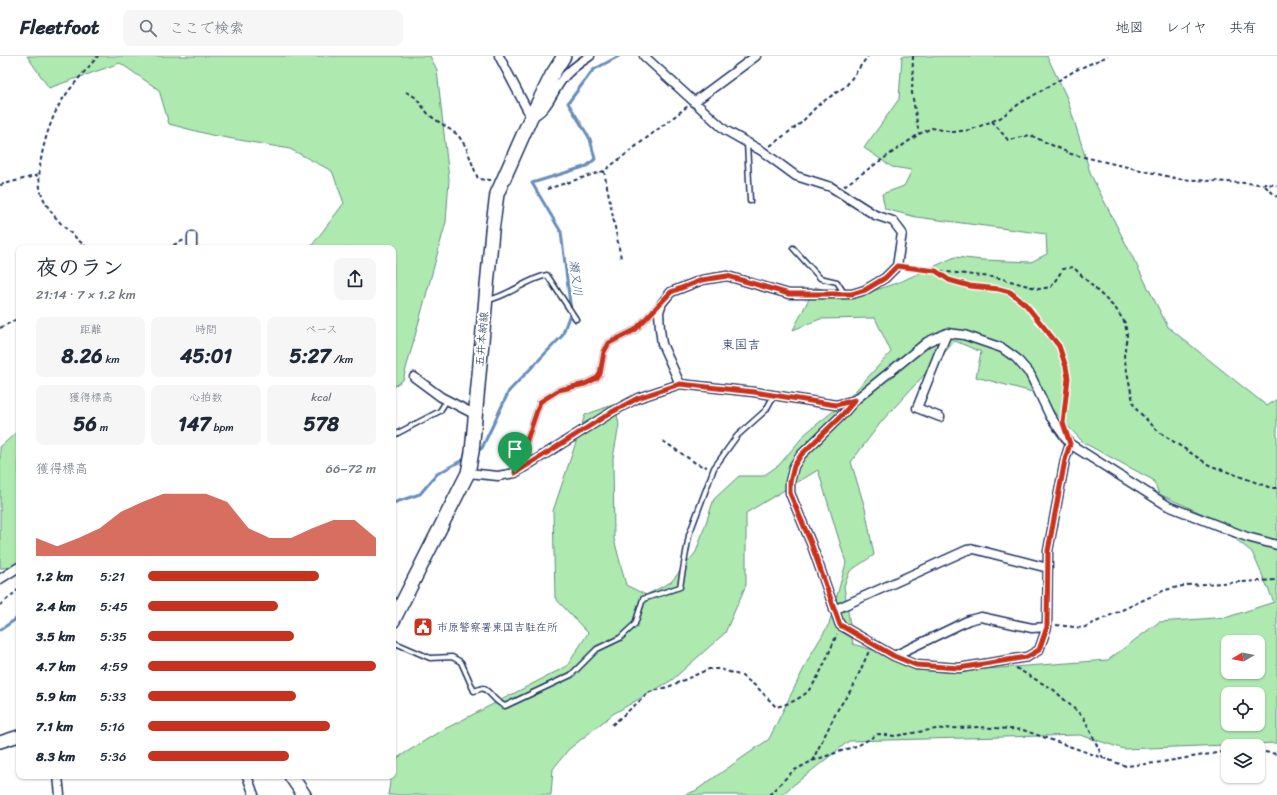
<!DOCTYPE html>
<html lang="ja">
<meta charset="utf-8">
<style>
body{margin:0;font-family:Sriracha,"Klee One",sans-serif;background:#f6f6f7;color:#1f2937;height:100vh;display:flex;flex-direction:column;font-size:15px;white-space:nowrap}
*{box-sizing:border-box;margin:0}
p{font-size:13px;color:#747a83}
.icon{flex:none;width:22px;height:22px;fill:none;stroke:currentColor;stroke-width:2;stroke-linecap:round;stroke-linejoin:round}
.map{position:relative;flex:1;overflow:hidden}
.sheet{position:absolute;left:16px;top:189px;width:380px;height:534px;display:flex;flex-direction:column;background:#fff;border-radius:8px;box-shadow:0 1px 3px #0004}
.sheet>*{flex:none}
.needle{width:26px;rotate:260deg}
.controls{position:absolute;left:1221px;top:579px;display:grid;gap:8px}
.controls a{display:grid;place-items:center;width:44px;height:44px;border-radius:8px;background:#fff;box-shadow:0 1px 3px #0004;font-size:20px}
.pin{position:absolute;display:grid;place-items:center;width:34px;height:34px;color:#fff;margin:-41px -17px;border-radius:50% 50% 50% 0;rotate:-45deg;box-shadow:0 0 4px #0007}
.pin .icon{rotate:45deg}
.round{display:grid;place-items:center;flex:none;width:42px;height:42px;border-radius:8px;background:#f6f6f7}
.headline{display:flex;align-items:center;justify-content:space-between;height:68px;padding:0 20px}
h1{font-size:22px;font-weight:700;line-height:30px}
.metrics{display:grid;grid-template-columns:repeat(3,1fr);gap:6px;height:68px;padding:4px 20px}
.metrics div{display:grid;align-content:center;border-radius:8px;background:#f6f6f7;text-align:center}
.metrics b{font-size:20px;font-weight:700}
.metrics small{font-size:11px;font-weight:400}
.metrics p{font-size:11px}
.chart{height:112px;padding:8px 20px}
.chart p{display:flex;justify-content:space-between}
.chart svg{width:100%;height:72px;margin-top:4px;fill:#c8321e;opacity:.7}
ul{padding:0 20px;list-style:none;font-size:13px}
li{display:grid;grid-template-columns:64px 48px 1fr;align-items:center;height:30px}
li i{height:10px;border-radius:5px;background:#c8321e}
header{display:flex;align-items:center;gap:24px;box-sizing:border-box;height:56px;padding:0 20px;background:#fff;border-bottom:1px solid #e0e1e3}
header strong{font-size:19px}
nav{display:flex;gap:22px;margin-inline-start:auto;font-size:14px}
.search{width:280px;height:36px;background:#f6f6f7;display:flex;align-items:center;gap:10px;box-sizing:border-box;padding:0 14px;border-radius:8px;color:#747a83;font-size:15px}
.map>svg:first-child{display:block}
.green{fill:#aee9af;stroke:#648c86;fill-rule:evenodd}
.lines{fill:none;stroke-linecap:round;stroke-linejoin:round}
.stream{stroke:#678eba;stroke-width:3}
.service-casing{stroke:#1b2f5e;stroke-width:7}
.minor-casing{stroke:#1b2f5e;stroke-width:11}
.secondary-casing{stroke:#1b2f5e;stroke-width:14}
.primary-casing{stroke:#1b2f5e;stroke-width:16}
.path{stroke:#1b2f5e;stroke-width:2;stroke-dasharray:4 3;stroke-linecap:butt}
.service{stroke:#fff;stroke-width:4}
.minor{stroke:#fff;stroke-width:8}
.secondary{stroke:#fff;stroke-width:11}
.primary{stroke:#fff;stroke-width:13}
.route-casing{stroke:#fff;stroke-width:8}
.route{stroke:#c8321e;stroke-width:5}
.labels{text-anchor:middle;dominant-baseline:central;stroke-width:4;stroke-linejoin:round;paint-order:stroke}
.street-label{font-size:11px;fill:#1b2f5e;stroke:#fff}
.poi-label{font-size:11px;fill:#1b2f5e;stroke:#fff;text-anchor:start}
.water-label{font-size:12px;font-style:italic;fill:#3a5784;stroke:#fff}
.quarter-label{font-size:13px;fill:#1b2f5e;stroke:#fff}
</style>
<header>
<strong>Fleetfoot</strong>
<div class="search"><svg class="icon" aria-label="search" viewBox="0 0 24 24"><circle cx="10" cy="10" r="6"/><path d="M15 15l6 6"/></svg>ここで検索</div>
<nav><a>地図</a><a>レイヤ</a><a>共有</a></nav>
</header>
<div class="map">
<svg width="1277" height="739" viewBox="0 0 1277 739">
<rect width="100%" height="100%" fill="#fff"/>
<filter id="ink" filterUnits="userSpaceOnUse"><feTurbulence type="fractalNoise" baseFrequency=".025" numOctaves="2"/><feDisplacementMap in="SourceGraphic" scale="8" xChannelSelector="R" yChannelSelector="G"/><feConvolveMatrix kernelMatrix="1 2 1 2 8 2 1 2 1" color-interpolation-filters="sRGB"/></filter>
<g filter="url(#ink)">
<!-- green -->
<path class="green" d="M27,0H430L437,14L449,123L446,166L403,324L393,331V192H310L344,147L332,115L290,93L211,79L169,68L159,34L120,7L49,32Z
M902,0H1047L1067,42L1091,119L1168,271L1267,350L1277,343V687L1124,693L1080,679L849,685L781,739H684L695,735L769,683L810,600L829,568L846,507L818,414L746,457V529L725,577L672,624L613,658L568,694L553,713L551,739H388L391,720H393L394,704L437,677L567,610L588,577L555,542L553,455L585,359L615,348L619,369L613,402L614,483L626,529L646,539L671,526L696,496L714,443L739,420H763L779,409L806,377L846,345L891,296L875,262L820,263L793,274L815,231L853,242L902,225L955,201L983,204L1031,206L1047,198L1046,178L916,161L885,153L882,138L904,130L912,114L892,111L864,92L899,43ZM955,285L981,296L976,321L1036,337L1084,387L1153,424L1159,438L1203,458L1252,496L1274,546L1228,561L1159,566L1108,604L946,616L853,588L844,530L850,515L874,499L865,452L851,406L882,365ZM1228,586H1258V616H1228ZM1228,638H1258V668H1228Z
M19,374V512H0V391Z"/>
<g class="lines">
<!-- stream -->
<path class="stream" d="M476,396L482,392L509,335L562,280L571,255L561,176L532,127L587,110L595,103L590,83L568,47L593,14L619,0
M393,447L420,438L437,418L468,401
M0,574L19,561"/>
<!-- service casing -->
<g class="service-casing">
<path id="service" d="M747,87L750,145
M793,192L820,222L837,226L844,237
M488,244C509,240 525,224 547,219L576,263
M396,378L440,355L447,344
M515,417L517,404L527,384L540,346L559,334L585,328L597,322L600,318L604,296L609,287L635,274L659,249
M393,586L430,602L452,601L461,606L474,635L483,632C493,638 493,645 505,650L571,619L597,593L620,582L635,568L643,543L680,531L689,479L714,412L737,380L766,354L774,339"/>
</g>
<!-- minor casing -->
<g class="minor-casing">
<path id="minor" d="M499,0L531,61C547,55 551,39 561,25C568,15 579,7 590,0
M644,0L725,74L762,95L796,120L831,131L875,159L893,165L902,177L897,210L885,222L865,234L852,238H789L727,220L702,224L671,236L662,247L659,256L660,273L662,288L680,328
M694,46L756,0
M192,180V192
M414,321L441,341L476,359
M940,361L917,352L947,277
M1070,388L1065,404L1048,495L1047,571L1039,594L1027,601L959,612L916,609L894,600L840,569L811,487L790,437V426L794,410L801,399L843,358L855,344L927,286L947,277L964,279L1002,292L1016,302L1030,318L1050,360L1070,388L1168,450L1247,481L1277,489
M468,417L498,420L515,417L612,356L638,342L680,328L754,336L836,349L855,344
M0,523L19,511
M834,554L967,494L974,493L1048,512
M894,600L969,564L981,561L1032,572L1047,571
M58,720L60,739
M247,720L254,739"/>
</g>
<!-- secondary casing -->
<g class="secondary-casing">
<path id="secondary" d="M0,686L19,680"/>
</g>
<!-- primary casing -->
<g class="primary-casing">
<path id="primary" d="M393,565L468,417L472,396L492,175L497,138L531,61L552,19L564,0
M291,720L304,739"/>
</g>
<!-- path -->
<path class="path" d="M913,0L912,37L919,78
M406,36L415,41L429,59L458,79L466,91L478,123L491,124
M992,65L1008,84L1030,79L1071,98L1179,123L1277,129
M770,90L801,67L818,49L846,30L868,0
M604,115L621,202
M0,129L39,119
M844,130L919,78L932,72L953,76L970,74L1000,62L1019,48L1076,14L1108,0
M1265,130L1277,141
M547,133L604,115L688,50
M87,192C70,176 48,159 41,136C34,112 50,59 65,40C75,26 87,13 98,0
M167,192L184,184
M906,211L999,222L1039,233L1051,231L1063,213L1073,211L1116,253L1125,267L1127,279L1124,300L1134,351L1159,376L1209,409L1271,432H1277
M937,215C948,223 960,229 973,230C982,231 992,231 1000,233C1023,240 1063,289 1067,312C1070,329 1064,347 1063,364
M0,272L19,262
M663,385L697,408L707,411
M0,549L19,533
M1056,569L1083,572L1165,534L1187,529L1277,524
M1016,612L1054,634L1084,662L1103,702
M612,669L650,636L668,631L709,613H720L742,620L757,631L776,651C786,649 797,644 805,638C818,627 830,594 837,578
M1258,695L1277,698
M812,705L838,653L853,631L869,595
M769,739L793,715L812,705L859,689L878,678L895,680L936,673L979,671L1023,674L1126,710L1156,707L1228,695"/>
<!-- service -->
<use href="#service" class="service"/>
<!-- minor -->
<use href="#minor" class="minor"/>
<!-- secondary -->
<use href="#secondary" class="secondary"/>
<!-- primary -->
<use href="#primary" class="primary"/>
</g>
</g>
<g class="lines" filter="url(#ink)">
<!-- route casing -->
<g class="route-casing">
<path id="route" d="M897,210L936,215L949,224L970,230L999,233L1010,236L1026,249L1059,290L1066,311L1068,322L1063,367L1070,388L1065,404L1048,495L1047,571L1039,594L1027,601L959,612L916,609L894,600L840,569L811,487L790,437V426L794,410L801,399L843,358L855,344L836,349L754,336L680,328L638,342L612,356L515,417L517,404L527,384L540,346L559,334L585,328L597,322L600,318L604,296L609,287L635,274L671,236L702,224L727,220L789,238H852L865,234L885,222Z"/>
</g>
<!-- route -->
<use href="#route" class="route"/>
</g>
<!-- icons -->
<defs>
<g id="civic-square" transform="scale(1)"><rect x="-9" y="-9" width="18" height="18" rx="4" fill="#c8321e" stroke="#fff"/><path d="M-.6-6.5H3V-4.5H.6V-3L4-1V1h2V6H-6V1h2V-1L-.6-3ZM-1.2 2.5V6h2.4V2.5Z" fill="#fff"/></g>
</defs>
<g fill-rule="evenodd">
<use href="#civic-square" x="423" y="571"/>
</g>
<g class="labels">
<!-- street labels -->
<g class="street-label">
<text transform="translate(482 283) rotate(-85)">五井本納線</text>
</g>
<!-- poi labels -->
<g class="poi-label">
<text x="437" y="571">市原警察署東国吉駐在所</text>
</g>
<!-- water labels -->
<g class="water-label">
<text transform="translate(576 222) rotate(83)">瀬又川</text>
</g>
<!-- quarter labels -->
<g class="quarter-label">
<text x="741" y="288">東国吉</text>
</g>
</g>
</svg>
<div class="controls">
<a><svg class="needle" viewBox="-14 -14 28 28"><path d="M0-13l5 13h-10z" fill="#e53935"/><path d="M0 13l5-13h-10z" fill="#747a83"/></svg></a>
<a><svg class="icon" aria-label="locate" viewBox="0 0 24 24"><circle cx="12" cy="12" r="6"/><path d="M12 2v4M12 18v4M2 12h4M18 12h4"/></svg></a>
<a><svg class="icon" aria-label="layers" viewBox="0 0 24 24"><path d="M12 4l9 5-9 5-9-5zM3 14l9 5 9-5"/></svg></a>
</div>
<div class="pin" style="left:515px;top:417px;background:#1e9e55"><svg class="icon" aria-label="arrive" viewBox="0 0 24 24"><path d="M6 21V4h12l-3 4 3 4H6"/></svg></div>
<section class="sheet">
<div class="headline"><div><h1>夜のラン</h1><p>21:14 · 7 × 1.2 km</p></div><a class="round"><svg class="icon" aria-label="share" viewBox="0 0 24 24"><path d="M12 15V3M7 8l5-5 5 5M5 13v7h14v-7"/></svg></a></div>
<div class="metrics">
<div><p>距離</p><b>8.26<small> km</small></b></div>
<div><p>時間</p><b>45:01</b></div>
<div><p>ペース</p><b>5:27<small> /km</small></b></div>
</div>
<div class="metrics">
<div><p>獲得標高</p><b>56<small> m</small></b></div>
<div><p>心拍数</p><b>147<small> bpm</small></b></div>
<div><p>kcal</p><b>578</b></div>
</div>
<div class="chart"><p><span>獲得標高</span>66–72 m</p>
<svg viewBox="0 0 160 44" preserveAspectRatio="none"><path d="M0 44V33L10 38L20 33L30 27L40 17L50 11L60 6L70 6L80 6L90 11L100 27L110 33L120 33L130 27L140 22L150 22L160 33V44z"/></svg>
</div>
<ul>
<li><b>1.2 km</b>5:21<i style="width:75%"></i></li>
<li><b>2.4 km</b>5:45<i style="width:57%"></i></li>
<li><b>3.5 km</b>5:35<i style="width:64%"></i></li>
<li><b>4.7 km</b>4:59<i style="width:100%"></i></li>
<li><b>5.9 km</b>5:33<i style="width:65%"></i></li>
<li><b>7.1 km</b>5:16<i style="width:80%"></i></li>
<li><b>8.3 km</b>5:36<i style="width:62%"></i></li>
</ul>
</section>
</div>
